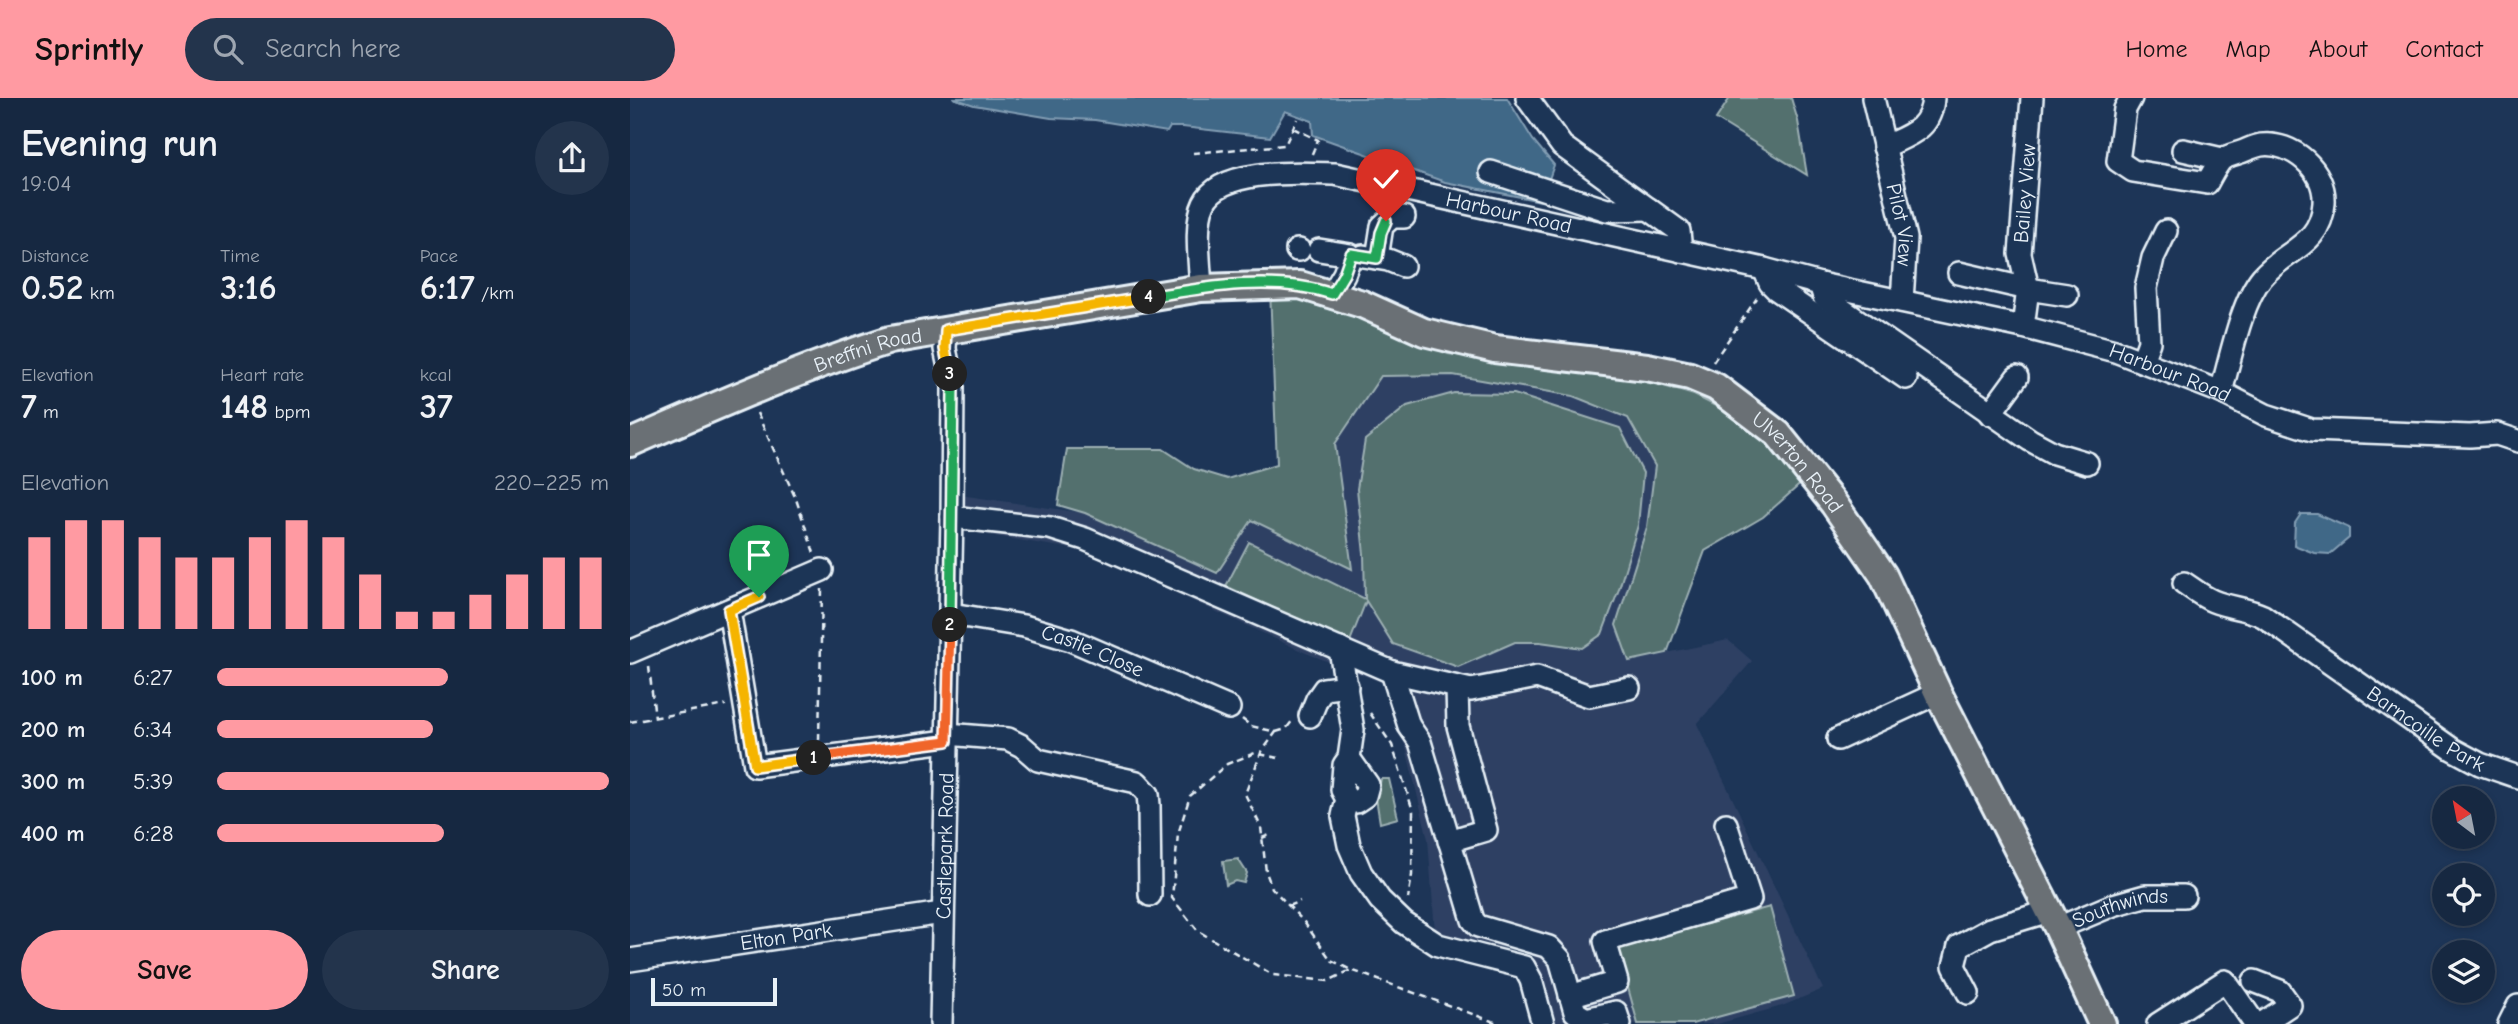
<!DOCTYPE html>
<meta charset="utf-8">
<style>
body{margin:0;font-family:"Comic Neue",sans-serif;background:#23344c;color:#f1f3f6;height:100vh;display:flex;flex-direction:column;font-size:26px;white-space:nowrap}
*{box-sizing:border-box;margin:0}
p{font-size:23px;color:#9ea6b1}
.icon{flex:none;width:38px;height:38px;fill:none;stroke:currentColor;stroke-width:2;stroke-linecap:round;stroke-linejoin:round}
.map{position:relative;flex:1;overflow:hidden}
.panel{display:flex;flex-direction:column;background:#162841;width:630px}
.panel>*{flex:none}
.needle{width:46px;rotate:328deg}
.controls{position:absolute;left:1802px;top:688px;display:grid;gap:14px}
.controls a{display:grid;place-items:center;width:63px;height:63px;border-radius:50%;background:#162841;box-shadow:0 4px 10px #0003,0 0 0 2px #35445a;font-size:35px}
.scale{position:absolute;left:21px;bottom:18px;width:126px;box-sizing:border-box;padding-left:7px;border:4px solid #e8f1f8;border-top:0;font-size:19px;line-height:24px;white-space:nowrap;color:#e8f1f8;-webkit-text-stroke:5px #1d3557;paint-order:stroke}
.pin{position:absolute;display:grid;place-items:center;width:60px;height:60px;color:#fff;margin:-72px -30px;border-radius:50% 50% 50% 0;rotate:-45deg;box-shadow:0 0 7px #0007}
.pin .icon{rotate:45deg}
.km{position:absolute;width:35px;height:35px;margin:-18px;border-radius:50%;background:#222;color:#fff;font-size:19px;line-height:35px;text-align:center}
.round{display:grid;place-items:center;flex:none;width:74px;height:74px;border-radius:37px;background:#23344c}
.overview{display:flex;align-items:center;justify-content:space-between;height:119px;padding:0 21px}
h1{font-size:38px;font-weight:800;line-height:52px}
.metrics{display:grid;grid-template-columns:repeat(3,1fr);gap:10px;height:119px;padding:7px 21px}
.metrics div{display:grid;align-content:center}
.metrics b{font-size:35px;font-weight:800}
.metrics small{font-size:19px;font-weight:400}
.metrics p{font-size:19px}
.chart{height:196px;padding:14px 21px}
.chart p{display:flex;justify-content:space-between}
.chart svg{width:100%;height:126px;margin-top:7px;stroke:#ff9aa2;stroke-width:6}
.primary-button{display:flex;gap:14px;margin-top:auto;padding:14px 21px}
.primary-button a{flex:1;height:80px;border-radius:42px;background:#ff9aa2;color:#111;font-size:28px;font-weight:800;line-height:80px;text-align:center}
.primary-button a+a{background:#23344c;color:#f1f3f6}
ul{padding:0 21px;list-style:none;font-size:23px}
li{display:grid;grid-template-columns:112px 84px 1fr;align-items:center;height:52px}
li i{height:18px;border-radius:9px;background:#ff9aa2}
header{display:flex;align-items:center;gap:42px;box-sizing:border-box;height:98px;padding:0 35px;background:#ff9aa2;color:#111}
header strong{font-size:33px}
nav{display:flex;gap:38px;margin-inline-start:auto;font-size:24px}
.search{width:490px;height:63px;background:#23344c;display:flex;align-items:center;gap:18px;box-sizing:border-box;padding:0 24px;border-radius:38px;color:#9ea6b1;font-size:26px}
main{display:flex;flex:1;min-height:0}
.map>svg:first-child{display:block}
.built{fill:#2e4164}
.green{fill:#526f6e;stroke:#9db0b3;stroke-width:2}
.water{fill:#406787;stroke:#839eb4;stroke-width:2}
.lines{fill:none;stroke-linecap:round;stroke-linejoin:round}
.minor-casing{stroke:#e8f1f8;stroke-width:26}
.major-casing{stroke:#e8f1f8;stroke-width:32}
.path{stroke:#e8f1f8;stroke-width:2.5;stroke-dasharray:7 5;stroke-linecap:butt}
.minor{stroke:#1d3557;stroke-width:21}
.major{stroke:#6a7074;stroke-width:26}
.split-1-casing{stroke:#fff;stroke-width:14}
.split-2-casing{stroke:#fff;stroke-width:14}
.split-3-casing{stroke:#fff;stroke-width:14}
.split-4-casing{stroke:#fff;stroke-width:14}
.split-5-casing{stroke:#fff;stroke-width:14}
.split-1{stroke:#f5b400;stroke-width:9}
.split-2{stroke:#f0652b;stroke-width:9}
.split-3{stroke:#22a559;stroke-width:9}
.split-4{stroke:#f5b400;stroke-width:9}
.split-5{stroke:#22a559;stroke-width:9}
.labels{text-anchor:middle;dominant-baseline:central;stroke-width:5;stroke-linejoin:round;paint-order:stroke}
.street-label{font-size:21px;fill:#e8f1f8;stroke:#1d3557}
</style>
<header>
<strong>Sprintly</strong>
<div class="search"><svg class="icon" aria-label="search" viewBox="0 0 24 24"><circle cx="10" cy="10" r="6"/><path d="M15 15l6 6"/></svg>Search here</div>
<nav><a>Home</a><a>Map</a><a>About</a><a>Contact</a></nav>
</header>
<main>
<section class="panel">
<div class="overview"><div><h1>Evening run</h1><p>19:04</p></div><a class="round"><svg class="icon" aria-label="share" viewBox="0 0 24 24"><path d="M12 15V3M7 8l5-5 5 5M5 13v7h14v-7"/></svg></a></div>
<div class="metrics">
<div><p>Distance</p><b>0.52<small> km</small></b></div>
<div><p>Time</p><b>3:16</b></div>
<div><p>Pace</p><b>6:17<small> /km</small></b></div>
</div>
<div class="metrics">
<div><p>Elevation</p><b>7<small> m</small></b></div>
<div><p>Heart rate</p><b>148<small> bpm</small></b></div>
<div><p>kcal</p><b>37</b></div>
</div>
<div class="chart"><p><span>Elevation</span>220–225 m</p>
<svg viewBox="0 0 160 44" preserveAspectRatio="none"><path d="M5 44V12M15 44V6M25 44V6M35 44V12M45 44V19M55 44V19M65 44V12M75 44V6M85 44V12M95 44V25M105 44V38M115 44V38M125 44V32M135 44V25M145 44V19M155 44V19"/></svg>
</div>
<ul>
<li><b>100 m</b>6:27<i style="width:59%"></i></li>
<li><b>200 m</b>6:34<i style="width:55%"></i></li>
<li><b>300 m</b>5:39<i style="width:100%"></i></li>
<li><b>400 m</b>6:28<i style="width:58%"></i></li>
</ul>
<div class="primary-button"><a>Save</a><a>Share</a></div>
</section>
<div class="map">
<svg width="1888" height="926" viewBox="0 0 1888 926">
<rect width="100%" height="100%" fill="#1d3557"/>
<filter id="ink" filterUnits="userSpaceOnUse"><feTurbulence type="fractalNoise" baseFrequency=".0143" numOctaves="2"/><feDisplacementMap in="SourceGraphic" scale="14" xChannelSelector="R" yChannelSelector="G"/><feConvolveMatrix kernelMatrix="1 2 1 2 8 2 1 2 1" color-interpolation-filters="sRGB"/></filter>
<g filter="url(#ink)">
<!-- built -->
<path class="built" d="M823,277L943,298L998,320L1025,368L1017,429L986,528L999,563L1098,542L1122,563L1067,626L1193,891L1152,908L1087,926H924L903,856L805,834L798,741L776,650L751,584L676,555L455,453L329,432L330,397L455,415L587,475L622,422L722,471L705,345L751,278Z"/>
<!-- green -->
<path class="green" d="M1100,0H1161L1168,23L1177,77L1086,21Z
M640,191L747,224L818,256L1003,279L1064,297L1121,326L1175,382L1133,419L1075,453L1037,555L999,563L986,527L1017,429L1025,368L998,320L943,298L823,277L751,278L705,346L722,471L622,422L587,475L455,415L428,407L437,351H533L564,371L597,381L647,366Z
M824,295L884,296L990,330L1013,375L1008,427L989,491L972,536L952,550L910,544H885L828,569L763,546L736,503L719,546L596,488L619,444L735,501L734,456L727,391L735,342L777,308Z
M751,681H759L768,720L750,725L746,700Z
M608,761L617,775L614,785L605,783L596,787L593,763Z
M1140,809L1164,898L1062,926H1008L987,850Z"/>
<!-- water -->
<path class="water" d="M323,0H877L903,42L924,67L911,103L815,84L683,37L682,23L655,13L640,39L553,29H540L537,34L465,22L421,20L344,7Z
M1671,416H1687L1719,430V440L1700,456L1684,455L1664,447L1665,425Z"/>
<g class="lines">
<!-- minor casing -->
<g class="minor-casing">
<g id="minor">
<path d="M897,0L932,48L1049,133L1051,153"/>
<path id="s1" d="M1243,0L1276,140L1272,203"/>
<path d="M1501,0L1495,11L1488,63L1503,73L1577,85C1581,78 1586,68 1591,62C1596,58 1605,56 1611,54C1617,52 1624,48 1631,47C1662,43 1696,72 1694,105C1691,148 1655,152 1632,179C1611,204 1600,263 1591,294"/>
<path d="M1254,49C1279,37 1301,32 1303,0"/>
<path d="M1553,52L1592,61"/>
<path d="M861,74L977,112L1019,111"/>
<path d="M667,152H669"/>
<path d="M689,152L721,157L714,176L702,196"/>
<path d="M733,158L758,162L773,168"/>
<path d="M747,160L752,128L762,119H774"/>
<path d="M1134,171L1140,185L1146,191L1276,280"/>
<path d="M1329,175L1398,191L1437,197"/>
<path d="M1190,186L1194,199L1400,342L1424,355L1457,365"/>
<path id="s2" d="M571,190C570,168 564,125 574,105C591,69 672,75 705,76L1134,171L1190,186L1393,229L1485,253L1591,294L1636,317L1682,332L1840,338L1867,336L1888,343"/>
<path id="s3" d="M1393,229L1398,191L1390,156L1402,0"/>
<path d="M1512,263L1519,244L1516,190L1523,160L1536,133"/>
<path d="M1360,316L1387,279"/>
<path d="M322,419L420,430L455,441L762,574L841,592L907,579L959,598L999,590"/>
<path id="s4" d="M1554,485C1563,491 1573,499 1583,503C1600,510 1617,510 1633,518L1822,651L1850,666L1888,679"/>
<path d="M99,512L125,668L317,643"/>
<path id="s5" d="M321,516L394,528L441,542L599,610"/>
<path d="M710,551L723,632L719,660L714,667L712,692L717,701L726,704L735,698L738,687L719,660"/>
<path d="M0,554L192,472"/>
<path d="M762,574L779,628L790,644L843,822L848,828L919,849L930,861L945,914L956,921L986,914L990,926"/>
<path d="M680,618L687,601L694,591L717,588"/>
<path d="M317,636L378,641L392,648L408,662L507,684L518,696L519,707L520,797"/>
<path d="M1208,641L1308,595"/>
<path d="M717,701L713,718L719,747L731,775L750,802L774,825L808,847L894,869L901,882L913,926"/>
<path d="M819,743L856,732L828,628L827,589"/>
<path id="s6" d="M1428,830L1483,807L1515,798H1554"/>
<path id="s7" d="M0,862L312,815"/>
<path d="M1624,883L1650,893L1660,907L1631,926"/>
<path d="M1338,895L1324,868L1329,848L1360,831L1419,813"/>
<path d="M940,898L987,884L975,843L1120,801L1096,726"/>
<path id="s8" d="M311,926L322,419L323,288L315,251L316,232"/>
<path d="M1528,926L1595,883L1625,926"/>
<path d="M1879,926L1888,908"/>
</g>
</g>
<!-- major casing -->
<g class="major-casing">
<g id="major">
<path id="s9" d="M0,345C86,308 171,270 260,242L571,190L670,187L732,206L794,234L865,251L1017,269L1060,278L1086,289L1148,336L1204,406L1253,477L1308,595L1428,830L1472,926"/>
</g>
</g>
<!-- path -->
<path class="path" d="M663,30L688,42L681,58
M563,55L655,47L667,21
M1083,264L1127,200
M127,315L166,401L184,455
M19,568L25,620
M740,615L762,647L783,713L782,777L778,801
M612,621L621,628L646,634L631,655L615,696L631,729L636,774L642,790L674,824L701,862L721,872L870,926
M0,624L96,607
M646,634L656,631L663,622
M189,642L192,491
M648,660L625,655L597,666L560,698L548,736L542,800L568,833L643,877L698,883L721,872
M632,740L642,736
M658,808L670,803"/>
<!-- minor -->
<use href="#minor" class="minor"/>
<!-- major -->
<use href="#major" class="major"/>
</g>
</g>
<g class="lines" filter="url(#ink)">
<!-- split-1 casing -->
<g class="split-1-casing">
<path id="split-1" d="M129,499L99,512L125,668L184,660"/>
</g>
<!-- split-2 casing -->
<g class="split-2-casing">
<path id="split-2" d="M184,660L317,643L320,527"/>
</g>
<!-- split-3 casing -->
<g class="split-3-casing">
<path id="split-3" d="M320,276L323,288L320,527"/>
</g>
<!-- split-4 casing -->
<g class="split-4-casing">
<path id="split-4" d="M320,276L315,251L316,232L519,199"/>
</g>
<!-- split-5 casing -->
<g class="split-5-casing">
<path id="split-5" d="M519,199C577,189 646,177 702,196L714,176L721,156L747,160L751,135L756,123"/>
</g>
<!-- split-1 -->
<use href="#split-1" class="split-1"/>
<!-- split-2 -->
<use href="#split-2" class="split-2"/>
<!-- split-3 -->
<use href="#split-3" class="split-3"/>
<!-- split-4 -->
<use href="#split-4" class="split-4"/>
<!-- split-5 -->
<use href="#split-5" class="split-5"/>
</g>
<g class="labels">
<!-- street labels -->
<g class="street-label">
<text stroke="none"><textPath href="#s3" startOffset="135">Bailey View</textPath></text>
<text stroke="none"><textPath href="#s2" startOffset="404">Harbour Road</textPath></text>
<text stroke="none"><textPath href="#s1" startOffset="130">Pilot View</textPath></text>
<text stroke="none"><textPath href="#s9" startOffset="256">Breffni Road</textPath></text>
<text stroke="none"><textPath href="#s2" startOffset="1085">Harbour Road</textPath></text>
<text stroke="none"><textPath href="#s9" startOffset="1237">Ulverton Road</textPath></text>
<text stroke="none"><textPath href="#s5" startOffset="147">Castle Close</textPath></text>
<text stroke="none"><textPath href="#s4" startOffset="285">Barncoille Park</textPath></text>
<text stroke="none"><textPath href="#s8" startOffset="178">Castlepark Road</textPath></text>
<text stroke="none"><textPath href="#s6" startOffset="66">Southwinds</textPath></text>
<text stroke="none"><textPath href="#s7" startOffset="158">Elton Park</textPath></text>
</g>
</g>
</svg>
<div class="controls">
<a><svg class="needle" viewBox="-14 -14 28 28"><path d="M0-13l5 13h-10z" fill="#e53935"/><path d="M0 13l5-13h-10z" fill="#9ea6b1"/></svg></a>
<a><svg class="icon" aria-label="locate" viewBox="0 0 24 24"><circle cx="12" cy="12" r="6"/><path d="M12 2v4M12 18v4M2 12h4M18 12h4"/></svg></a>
<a><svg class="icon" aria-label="layers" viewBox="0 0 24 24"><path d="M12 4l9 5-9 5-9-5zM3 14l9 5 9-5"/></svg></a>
</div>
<div class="scale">50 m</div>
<div class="pin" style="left:129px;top:499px;background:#1e9e55"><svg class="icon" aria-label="arrive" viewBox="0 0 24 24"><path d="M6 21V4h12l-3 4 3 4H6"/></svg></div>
<div class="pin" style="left:756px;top:123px;background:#d93025"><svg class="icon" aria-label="check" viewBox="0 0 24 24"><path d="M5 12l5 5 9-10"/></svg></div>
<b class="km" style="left:184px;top:660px">1</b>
<b class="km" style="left:320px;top:527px">2</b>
<b class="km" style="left:320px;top:276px">3</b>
<b class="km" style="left:519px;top:199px">4</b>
</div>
</main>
